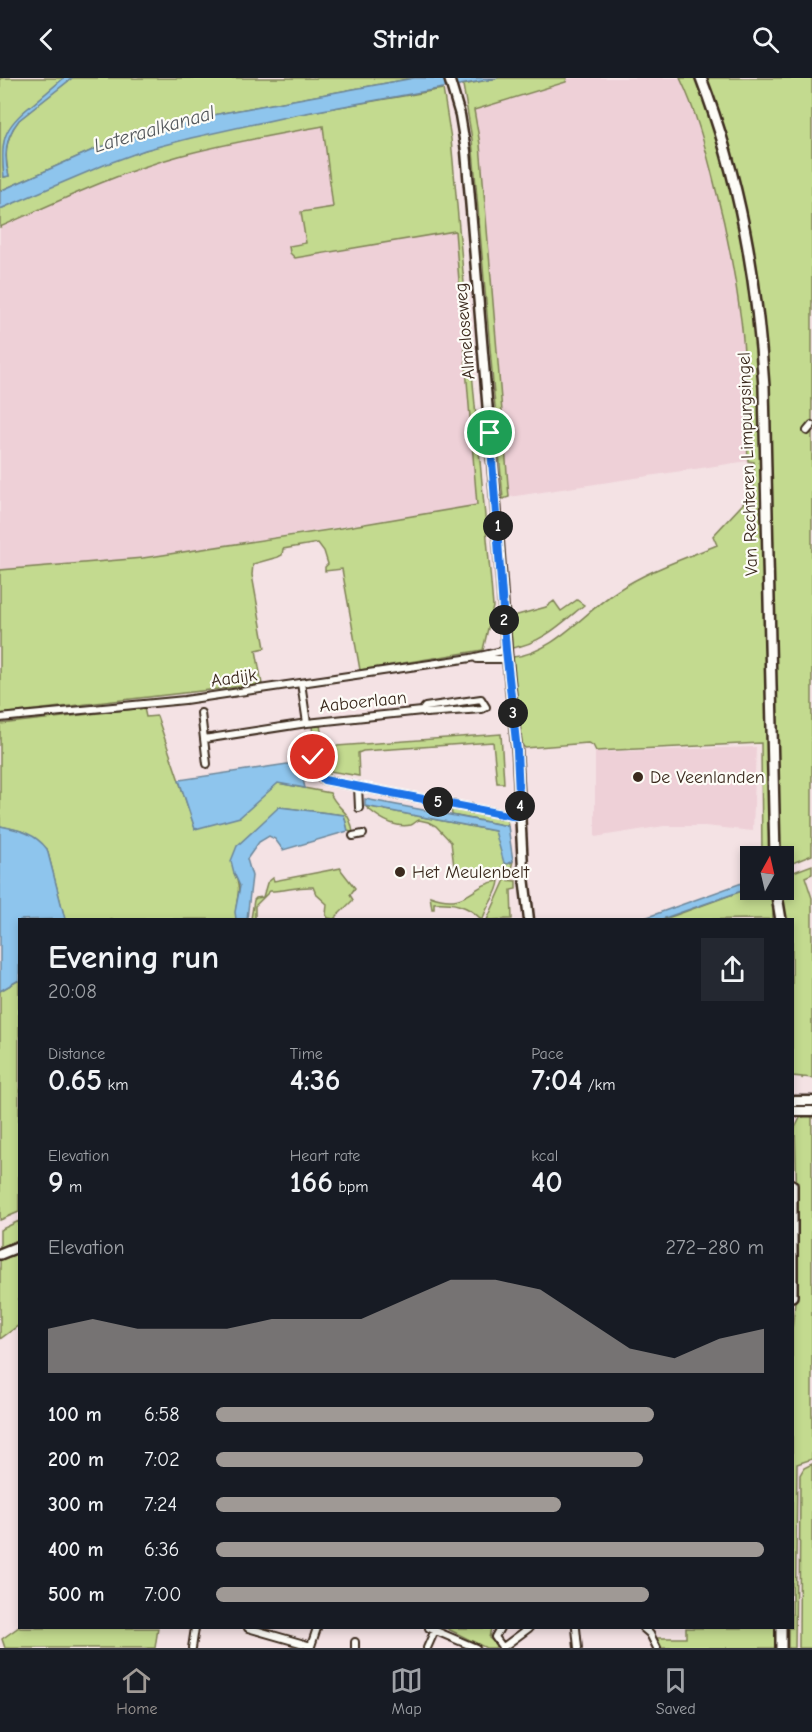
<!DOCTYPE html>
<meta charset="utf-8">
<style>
body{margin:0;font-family:"Comic Neue",sans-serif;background:#242831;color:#f1f3f6;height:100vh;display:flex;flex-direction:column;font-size:22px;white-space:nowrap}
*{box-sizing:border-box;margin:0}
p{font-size:20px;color:#9ea1a6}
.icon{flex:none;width:33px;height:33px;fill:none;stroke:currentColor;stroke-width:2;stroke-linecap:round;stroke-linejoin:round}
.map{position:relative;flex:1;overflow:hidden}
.drawer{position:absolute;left:18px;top:840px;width:776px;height:711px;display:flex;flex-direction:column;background:#171b24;border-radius:0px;box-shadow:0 3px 9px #0003}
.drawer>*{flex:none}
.needle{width:39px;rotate:8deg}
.fabs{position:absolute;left:740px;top:768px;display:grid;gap:12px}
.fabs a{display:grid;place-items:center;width:54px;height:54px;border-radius:0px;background:#171b24;box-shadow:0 3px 9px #0003;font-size:30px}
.pin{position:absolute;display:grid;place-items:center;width:51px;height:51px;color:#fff;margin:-26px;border:3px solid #fff;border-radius:50%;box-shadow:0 2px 6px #0007}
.km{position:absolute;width:30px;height:30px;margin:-15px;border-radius:50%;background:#222;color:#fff;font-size:16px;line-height:30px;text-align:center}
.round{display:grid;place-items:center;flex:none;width:63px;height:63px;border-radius:0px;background:#242831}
.overview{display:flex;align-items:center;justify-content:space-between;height:102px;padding:0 30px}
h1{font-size:33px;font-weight:800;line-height:45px}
.metrics{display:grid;grid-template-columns:repeat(3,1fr);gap:9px;height:102px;padding:6px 30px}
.metrics div{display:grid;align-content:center}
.metrics b{font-size:30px;font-weight:800}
.metrics small{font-size:16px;font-weight:400}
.metrics p{font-size:16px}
.chart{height:168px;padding:12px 30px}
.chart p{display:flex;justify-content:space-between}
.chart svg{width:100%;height:108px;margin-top:6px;fill:#9f9995;opacity:.7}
ul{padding:0 30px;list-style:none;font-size:20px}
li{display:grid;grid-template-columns:96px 72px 1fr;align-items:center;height:45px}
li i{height:15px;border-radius:8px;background:#9f9995}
header{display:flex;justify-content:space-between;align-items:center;height:78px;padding:0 30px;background:#171b24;font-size:27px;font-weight:800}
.tabs{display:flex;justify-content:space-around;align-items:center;height:84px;border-top:2px solid #363941;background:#171b24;font-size:16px;color:#9ea1a6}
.tabs a{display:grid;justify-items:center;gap:3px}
.tabs .active{color:#9f9995}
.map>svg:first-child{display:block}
.built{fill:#eed0d7}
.green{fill:#c3da8f;stroke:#7f8256;stroke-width:1.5}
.water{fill:#8ec5ed;stroke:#6d879a;stroke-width:1.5}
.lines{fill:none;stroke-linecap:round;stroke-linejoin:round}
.street-casing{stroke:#3b2a1e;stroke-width:10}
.secondary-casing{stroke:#3b2a1e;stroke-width:13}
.primary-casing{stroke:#3b2a1e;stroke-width:14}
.street{stroke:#fdfcf7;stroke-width:6}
.secondary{stroke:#fdfcf7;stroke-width:8}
.primary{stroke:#fdfcf7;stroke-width:9}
.route-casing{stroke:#fff;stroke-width:12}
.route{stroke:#1a73e8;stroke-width:8}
.poi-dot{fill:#3b2a1e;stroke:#fdfcf7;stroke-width:2}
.labels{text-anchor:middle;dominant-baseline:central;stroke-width:4.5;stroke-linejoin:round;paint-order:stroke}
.street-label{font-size:18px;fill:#3b2a1e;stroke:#fdfcf7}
.poi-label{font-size:18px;fill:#3b2a1e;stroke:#fdfcf7;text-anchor:start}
.water-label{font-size:20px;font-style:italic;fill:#54585c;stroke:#fdfcf7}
</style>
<header><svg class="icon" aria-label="back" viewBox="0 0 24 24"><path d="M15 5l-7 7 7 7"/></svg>Stridr<svg class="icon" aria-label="search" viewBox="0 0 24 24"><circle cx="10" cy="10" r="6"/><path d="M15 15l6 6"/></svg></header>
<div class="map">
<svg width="812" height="1570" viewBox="0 0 812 1570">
<rect width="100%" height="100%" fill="#f4e2e4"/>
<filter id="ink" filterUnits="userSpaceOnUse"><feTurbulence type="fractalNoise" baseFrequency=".0167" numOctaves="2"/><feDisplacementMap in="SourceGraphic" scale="12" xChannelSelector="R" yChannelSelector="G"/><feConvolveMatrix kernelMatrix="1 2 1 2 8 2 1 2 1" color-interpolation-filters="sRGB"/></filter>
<g filter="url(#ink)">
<!-- built -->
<path class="built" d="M567,0H680L693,28L707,73L730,167L741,243L745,285L748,383L509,419L480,66L474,32L566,4Z
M323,48L333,130L295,180L455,153L477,427L143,480L0,492V149L105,102L177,78L224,67Z
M756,669L753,753L705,748H664L595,759V674Z"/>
<!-- green -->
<path class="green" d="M0,0H64C53,9 43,18 32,27C4,49 0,63 4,99L9,98C4,76 5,60 19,42L72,0H414L223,35L163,49L95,71L0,113Z
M498,0H567L566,4L474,32L480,66L509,419L503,421L472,61L463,7Z
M680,0H696C728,85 747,171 756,261C763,331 762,403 764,474C766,576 768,677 771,778H762L761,665L596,673L593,667L588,665L525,670L521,666L516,629L513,579C555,574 583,535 617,513C647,493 683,481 717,467L713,458L754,414V384L748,383C746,336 747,289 741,242C735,195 726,149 714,104C705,68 696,33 680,0Z
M705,0H812V342L803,352L809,357L812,354V777L783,789V778H780L765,265L748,146L734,89Z
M443,11L451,61L491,505L493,529L483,572L360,592L342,491L325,493V489L328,486L324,473L318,465L283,471L282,477L278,479L253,486L252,497L265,570L256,572L262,606L0,636V492L143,480L335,451L477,427L455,153L295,180L290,175L289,168L306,165L301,134L333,129L323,48C275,57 226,65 179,78C117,95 59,123 0,149V131C48,109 97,87 148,71C244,42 344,29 443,11Z
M577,522L584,527C562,545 541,566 512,570L510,539L546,529L554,523L561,533Z
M144,630L146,639L157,638L195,750L263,717L278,705L330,715C338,733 350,731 353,755L348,753L344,737L279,729L234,795C244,813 234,822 236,841L65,842L47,771L21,753L0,748V646Z
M320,646L323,669L501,656L504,705H497L493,664L363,673L358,675L359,698L330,693L329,698C312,691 314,663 312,647Z
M365,728L495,753L510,785L513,783L511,791L479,795L454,789L451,764L436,748L428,744L419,742C416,743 414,746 411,747C394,751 376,738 365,728Z
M451,729L507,741L508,748L452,737Z
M812,787V796L805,799L812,820V1000L803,999L802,1001V999L792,998V842L783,841L781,812H783V798Z
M341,790V792L355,810L350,817L353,822L334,841L328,840L326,837L327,826L316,816L313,809C296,808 286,813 270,813L255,828V841H251L254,822L256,820L263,819L267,805L273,800L274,803Z
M505,802L516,803V811L511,812L512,841L487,842Z
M499,803C498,817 486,827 483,841H479L480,840C467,827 452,824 434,825V831H432L430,818C468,832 470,806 499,803Z
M750,810V812H772L773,841L662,842Z
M19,902V1134L0,1142V913Z
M812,1035V1381L797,1386L795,1570H788V1550H792V1252L796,1215L798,1165L795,1050L800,1040Z
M19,1143V1163L0,1171V1152Z
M19,1172V1247L0,1261V1181Z
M812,1386V1570H799L800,1397L804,1390Z
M19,1549L20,1550H158L155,1570H5L2,1561Z
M446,1550H491L489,1560L497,1567L495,1570H486Z
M686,1550H777V1570H660L657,1560H686Z"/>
<!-- water -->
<path class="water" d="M64,0H72L19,42C5,59 3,77 9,98L4,99C0,63 3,49 32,27C43,18 53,9 64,0Z
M414,0H498L295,37L191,60L145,72L104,87L0,131V113L95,71L163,49L223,35Z
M294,685L300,688L305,710L278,705L240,739L195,751L179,702Z
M365,721L508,748L513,783L508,786L504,785L495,753L365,728Z
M279,729L344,737L348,753L283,772L275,761L269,758L259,764L247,781L252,798L247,841H236L235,834L240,808L234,795L231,783L237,768Z
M0,748C19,752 35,755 47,771L65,841L20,842L19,902L0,913Z
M750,802V810L662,841H642Z"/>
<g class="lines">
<!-- street casing -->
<g class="street-casing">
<path id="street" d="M807,353L812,347
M477,581H507
M301,605L307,645
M201,635L204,661L307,645L422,633L425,629L481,621L486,629L482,631L426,635L422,633
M0,640L185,622L471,580L506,572
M204,661L207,686
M313,679L314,692L323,702L512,738H520
M358,708L359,730
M353,758L363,756
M248,1550L311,1568L310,1570
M429,1550L476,1570
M500,1550L495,1559L503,1570
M576,1550L578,1570
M643,1550L650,1556L657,1570
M311,1568L317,1550
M192,1570L195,1550
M355,1570V1564
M427,1570L435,1552
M502,1570L529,1550"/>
</g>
<!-- secondary casing -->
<g class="secondary-casing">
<path id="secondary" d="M449,0L460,37L466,73L496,429L507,577L517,673L523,790L529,842
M792,1023H812
M792,1033H812"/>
</g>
<!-- primary casing -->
<g class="primary-casing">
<path id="primary" d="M701,0C740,101 757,201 764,309L775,778
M776,812L781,842
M792,1107V1218
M0,1176L20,1168
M781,1570V1550"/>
</g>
<!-- street -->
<use href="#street" class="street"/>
<!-- secondary -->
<use href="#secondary" class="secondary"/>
<!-- primary -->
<use href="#primary" class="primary"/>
</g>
</g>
<g class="lines" filter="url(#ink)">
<!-- route casing -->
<g class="route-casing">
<path id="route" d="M313,679L314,692L324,702L512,738H520L517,673L506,572L490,355"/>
</g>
<!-- route -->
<use href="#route" class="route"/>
</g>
<!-- markers -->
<g class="poi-dot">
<circle cx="638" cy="699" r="6"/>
<circle cx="400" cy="794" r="6"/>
</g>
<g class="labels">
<!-- street labels -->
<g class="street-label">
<text transform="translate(465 253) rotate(-95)">Almeloseweg</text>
<text transform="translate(748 386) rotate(-92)">Van Rechteren Limpurgsingel</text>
<text transform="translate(234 600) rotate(-8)">Aadijk</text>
<text transform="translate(363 624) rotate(-6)">Aaboerlaan</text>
</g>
<!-- poi labels -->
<g class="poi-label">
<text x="650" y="699">De Veenlanden</text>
<text x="412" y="794">Het Meulenbelt</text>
</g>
<!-- water labels -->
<g class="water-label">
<text transform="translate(154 51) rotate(-16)">Lateraalkanaal</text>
</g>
</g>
</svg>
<div class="fabs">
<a><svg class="needle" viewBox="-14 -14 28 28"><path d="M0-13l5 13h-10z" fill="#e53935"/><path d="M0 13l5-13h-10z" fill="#9ea1a6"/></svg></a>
</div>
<div class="pin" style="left:490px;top:355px;background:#1e9e55"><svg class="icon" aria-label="arrive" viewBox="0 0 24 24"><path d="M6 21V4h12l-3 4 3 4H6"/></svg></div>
<div class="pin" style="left:313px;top:679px;background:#d93025"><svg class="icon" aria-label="check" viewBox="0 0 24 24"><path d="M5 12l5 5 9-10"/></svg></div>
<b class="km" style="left:498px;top:448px">1</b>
<b class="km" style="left:504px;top:542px">2</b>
<b class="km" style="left:513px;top:635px">3</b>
<b class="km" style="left:520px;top:728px">4</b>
<b class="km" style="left:438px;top:724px">5</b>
<section class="drawer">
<div class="overview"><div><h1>Evening run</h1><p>20:08</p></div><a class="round"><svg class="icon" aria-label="share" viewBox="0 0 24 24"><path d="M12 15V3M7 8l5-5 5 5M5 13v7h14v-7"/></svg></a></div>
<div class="metrics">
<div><p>Distance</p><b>0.65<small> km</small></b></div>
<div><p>Time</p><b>4:36</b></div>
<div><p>Pace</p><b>7:04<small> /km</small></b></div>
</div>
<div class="metrics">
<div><p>Elevation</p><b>9<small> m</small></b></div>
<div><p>Heart rate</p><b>166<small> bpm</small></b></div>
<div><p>kcal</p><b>40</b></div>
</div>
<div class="chart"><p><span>Elevation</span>272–280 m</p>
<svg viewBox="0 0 160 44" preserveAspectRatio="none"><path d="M0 44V26L10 22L20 26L30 26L40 26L50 22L60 22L70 22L80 14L90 6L100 6L110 10L120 22L130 34L140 38L150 30L160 26V44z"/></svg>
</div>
<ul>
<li><b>100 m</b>6:58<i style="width:80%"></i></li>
<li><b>200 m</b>7:02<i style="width:78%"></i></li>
<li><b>300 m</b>7:24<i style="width:63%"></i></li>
<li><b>400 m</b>6:36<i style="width:100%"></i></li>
<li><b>500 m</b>7:00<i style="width:79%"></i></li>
</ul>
</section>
</div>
<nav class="tabs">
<a class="active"><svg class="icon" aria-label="home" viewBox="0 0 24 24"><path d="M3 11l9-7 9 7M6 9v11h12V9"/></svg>Home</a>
<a><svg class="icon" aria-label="map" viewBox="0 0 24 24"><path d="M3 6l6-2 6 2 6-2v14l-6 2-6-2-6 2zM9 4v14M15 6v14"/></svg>Map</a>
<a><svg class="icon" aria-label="saved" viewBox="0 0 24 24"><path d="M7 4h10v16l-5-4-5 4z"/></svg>Saved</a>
</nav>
